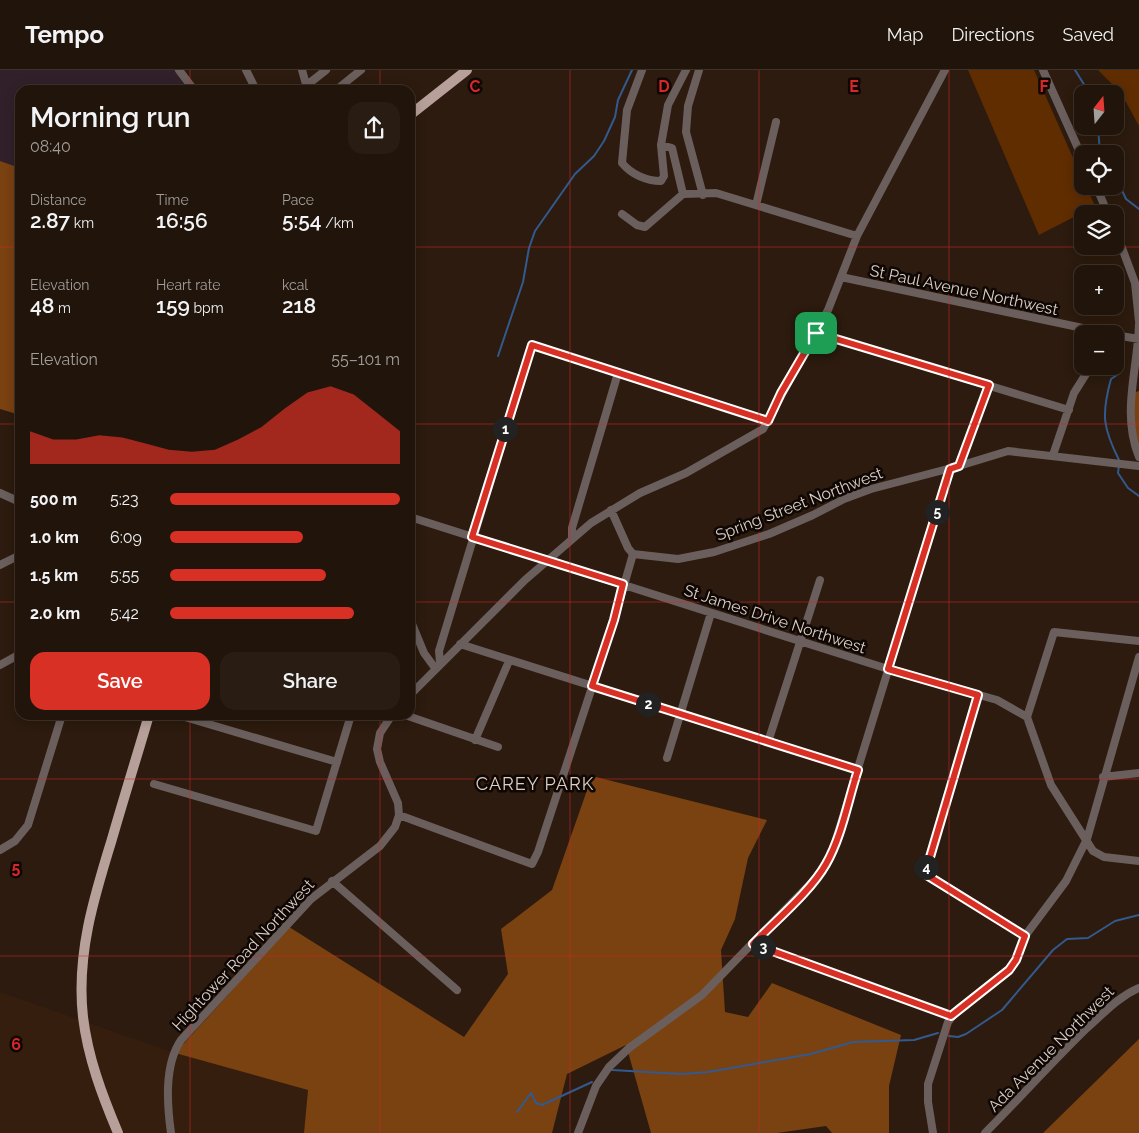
<!DOCTYPE html>
<meta charset="utf-8">
<style>
body{margin:0;font-family:Raleway,sans-serif;background:#291d13;color:#f1f3f6;height:100vh;display:flex;flex-direction:column;font-size:19px;white-space:nowrap}
*{box-sizing:border-box;margin:0}
p{font-size:16px;color:#a29e9c}
.icon{flex:none;width:28px;height:28px;fill:none;stroke:currentColor;stroke-width:2;stroke-linecap:round;stroke-linejoin:round}
.map{position:relative;flex:1;overflow:hidden}
.drawer{position:absolute;left:15px;top:15px;width:400px;height:635px;display:flex;flex-direction:column;background:#21140a;border-radius:15px;box-shadow:0 2px 12px #0003,0 0 0 1px #3e332b}
.drawer>*{flex:none}
.needle{width:32px;rotate:17deg}
.fabs{position:absolute;left:1074px;top:15px;display:grid;gap:10px}
.fabs a{display:grid;place-items:center;width:50px;height:50px;border-radius:10px;background:#21140a;box-shadow:0 2px 12px #0003,0 0 0 1px #3e332b;font-size:25px}
.pin{position:absolute;display:grid;place-items:center;width:42px;height:42px;color:#fff;margin:-21px;border-radius:10px;box-shadow:0 2px 8px #0006}
.km{position:absolute;width:25px;height:25px;margin:-12px;border-radius:50%;background:#222;color:#fff;font-size:14px;line-height:25px;text-align:center}
.round{display:grid;place-items:center;flex:none;width:52px;height:52px;border-radius:15px;background:#291d13}
.head{display:flex;align-items:center;justify-content:space-between;height:85px;padding:0 15px}
h1{font-size:28px;font-weight:600;line-height:38px}
.figures{display:grid;grid-template-columns:repeat(3,1fr);gap:8px;height:85px;padding:5px 15px}
.figures div{display:grid;align-content:center}
.figures b{font-size:21px;font-weight:600}
.figures small{font-size:14px;font-weight:400}
.figures p{font-size:14px}
.chart{height:140px;padding:10px 15px}
.chart p{display:flex;justify-content:space-between}
.chart svg{width:100%;height:90px;margin-top:5px;fill:#d93025;opacity:.7}
.cta{display:flex;gap:10px;margin-top:auto;padding:10px 15px}
.cta a{flex:1;height:58px;border-radius:15px;background:#d93025;color:#fff;font-size:20px;font-weight:600;line-height:58px;text-align:center}
.cta a+a{background:#291d13;color:#f1f3f6}
ul{padding:0 15px;list-style:none;font-size:16px}
li{display:grid;grid-template-columns:80px 60px 1fr;align-items:center;height:38px}
li i{height:12px;border-radius:6px;background:#d93025}
header{display:flex;align-items:center;gap:30px;box-sizing:border-box;height:70px;padding:0 25px;background:#21140a;border-bottom:1px solid #3e332b}
header strong{font-size:24px}
nav{display:flex;gap:28px;margin-inline-start:auto;font-size:18px}
.map>svg:first-child{display:block}
.built{fill:#351e0d}
.education{fill:#31202a}
.green{fill:#602d00}
.forest{fill:#7a4111}
.lines{fill:none;stroke-linecap:round;stroke-linejoin:round}
.stream{stroke:#325a8e;stroke-width:2}
.minor{stroke:#6b5f5d;stroke-width:8}
.major{stroke:#b8a09a;stroke-width:10}
.route-casing{stroke:#fff;stroke-width:10}
.route{stroke:#d93025;stroke-width:6}
.grid{fill:none;stroke:#d62828;stroke-width:1;stroke-opacity:0.55}
.labels{text-anchor:middle;dominant-baseline:central;stroke-width:5;stroke-linejoin:round;paint-order:stroke}
.street-label{font-size:16px;fill:#dbcfc6;stroke:#0f0704}
.neighbourhood-label{font-size:18px;letter-spacing:1px;fill:#dbcfc6;stroke:#0f0704}
.grid-label{font-size:16px;text-anchor:middle;font-weight:bold;fill:#d62828;stroke:#0f0704;stroke-width:5;stroke-linejoin:round;paint-order:stroke}
</style>
<header>
<strong>Tempo</strong>
<nav><a>Map</a><a>Directions</a><a>Saved</a></nav>
</header>
<div class="map">
<svg width="1139" height="1063" viewBox="0 0 1139 1063">
<rect width="100%" height="100%" fill="#2c1b0e"/>
<!-- built -->
<path class="built" d="M0,922L175,983L308,1020L304,1063H0Z"/>
<!-- education -->
<path class="education" d="M0,0H179L194,20H20V98L0,91Z"/>
<!-- green -->
<path class="green" d="M968,0H1034L1082,108V116H1086L1095,136L1039,165Z
M1098,0H1139V56L1121,23Z"/>
<!-- forest -->
<path class="forest" d="M0,91L20,98V345L0,339Z
M1139,321V385L1134,364L1133,323Z
M592,706L767,750L748,788L735,849L721,880L725,942L748,947L772,913L901,965L889,1016V1063H832L826,1056L777,1063H651L626,975L567,1004L552,1063H304L308,1020L175,983L227,926L286,855L464,967L508,904L501,859L552,820Z
M1139,969V1063H1043Z"/>
<g class="lines">
<!-- stream -->
<path class="stream" d="M1075,0L1090,24
M1098,56L1100,84
M1115,109L1119,114L1126,129L1139,139
M498,286L523,212L529,178L535,161L575,104L594,86L604,71L615,47L618,30L632,0
M1119,390C1103,358 1101,345 1111,309L1120,303
M1119,395L1118,403L1128,418L1139,426
M949,966L958,967L966,964L1002,940L1053,880L1067,869L1088,868L1115,851L1139,845
M612,1000L682,1004L708,1002L811,984L853,972L914,970L938,963
M517,1042L531,1023L536,1033L542,1035L592,1012"/>
<!-- minor -->
<path class="minor" d="M179,0L194,20
M246,0L256,20
M302,0L307,18
M642,0L627,40L622,93C631,104 646,111 661,111L664,106L661,75
M699,0L688,36L686,62L703,125
M1043,0L1082,87
M307,15L326,0
M336,20L361,0
M1096,116L1108,144
M683,124L672,78L661,75L668,35L686,0
M756,135L776,52
M622,144L637,155L645,157L683,124L716,123L857,166
M1115,159L1135,213L1139,251
M841,207L1111,264
M1139,254C1138,299 1121,343 1139,387
M816,263L1069,340
M1115,265L1139,269
M1053,385L1074,323L1091,296
M959,396L989,315
M0,423L20,432
M611,440L628,478L633,484L678,489L714,482L769,464L813,445L844,429L871,419L959,396L1008,381L1139,396
M410,447L888,599L997,630L1027,647L1051,715L1093,781L1104,787L1139,791
M572,468V458L618,303
M0,495L20,485
M410,549L424,583L435,598
M460,574L858,700
M440,593L439,581L532,275L769,351
M0,595L20,584
M410,625L525,510L591,453L640,423L686,403L763,359L828,240L857,166L945,0
M978,625L925,803L1025,866
M178,645L337,692
M405,645L498,677
M1027,647L1054,562L1139,571
M475,670L509,591
M768,672L820,510
M667,688L711,543
M1103,707L1139,703
M154,714L316,761L351,645
M399,745L532,794L538,782L614,550L633,484
M0,780L15,771L28,755L62,645
M332,811L457,920
M753,874L951,946
M171,1063C167,1034 164,995 181,970L311,829L380,776L395,757L399,745L398,733L380,692L377,679L380,663L392,645
M578,1063L596,1016L609,997L629,978L702,925L814,810L826,795L834,776L950,399
M933,1063L928,1032V1014L948,952L958,939L1009,900L1016,890L1025,866L1066,811L1087,769L1139,587
M985,1063C1020,1028 1052,992 1087,958C1104,943 1118,927 1139,918"/>
<!-- major -->
<path class="major" d="M410,45L467,0
M118,1063C102,1025 88,988 83,947C76,885 94,827 112,769C124,727 137,686 149,645"/>
</g>
<g class="lines">
<!-- route casing -->
<g class="route-casing">
<path id="route" d="M816,263L989,315L959,396L950,399L888,599L978,625L925,804L1025,866L1016,890L1009,900L951,946L753,874C775,851 811,821 826,794C842,766 848,730 858,700L592,616L614,550L623,514L472,467L532,275L768,351L781,323Z"/>
</g>
<!-- route -->
<use href="#route" class="route"/>
</g>
<!-- grid -->
<path class="grid" d="M190,0V20M380,0V20M570,0V1063M759,0V1063M949,0V1063M0,177H20M410,177H1139M0,354H20M410,354H1139M0,532H20M410,532H1139M190,645V1063M380,645V1063M0,709H1139M0,886H1139"/>
<g class="labels">
<!-- street labels -->
<g class="street-label">
<text transform="translate(964 220) rotate(12)">St Paul Avenue Northwest</text>
<text transform="translate(799 434) rotate(-21)">Spring Street Northwest</text>
<text transform="translate(775 549) rotate(18)">St James Drive Northwest</text>
<text transform="translate(243 885) rotate(-47)">Hightower Road Northwest</text>
<text transform="translate(1051 979) rotate(-45)">Ada Avenue Northwest</text>
</g>
<!-- neighbourhood labels -->
<g class="neighbourhood-label">
<text x="535" y="713">CAREY PARK</text>
</g>
</g>
<g class="grid-label">
<text x="475" y="22">C</text>
<text x="664" y="22">D</text>
<text x="854" y="22">E</text>
<text x="1044" y="22">F</text>
<text x="16" y="803">5</text>
<text x="16" y="980">6</text>
</g>
</svg>
<div class="fabs">
<a><svg class="needle" viewBox="-14 -14 28 28"><path d="M0-13l5 13h-10z" fill="#e53935"/><path d="M0 13l5-13h-10z" fill="#a29e9c"/></svg></a>
<a><svg class="icon" aria-label="locate" viewBox="0 0 24 24"><circle cx="12" cy="12" r="6"/><path d="M12 2v4M12 18v4M2 12h4M18 12h4"/></svg></a>
<a><svg class="icon" aria-label="layers" viewBox="0 0 24 24"><path d="M12 4l9 5-9 5-9-5zM3 14l9 5 9-5"/></svg></a>
<a>+</a>
<a>−</a>
</div>
<div class="pin" style="left:816px;top:263px;background:#1e9e55"><svg class="icon" aria-label="arrive" viewBox="0 0 24 24"><path d="M6 21V4h12l-3 4 3 4H6"/></svg></div>
<b class="km" style="left:505px;top:359px">1</b>
<b class="km" style="left:648px;top:634px">2</b>
<b class="km" style="left:763px;top:877px">3</b>
<b class="km" style="left:926px;top:797px">4</b>
<b class="km" style="left:937px;top:442px">5</b>
<section class="drawer">
<div class="head"><div><h1>Morning run</h1><p>08:40</p></div><a class="round"><svg class="icon" aria-label="share" viewBox="0 0 24 24"><path d="M12 15V3M7 8l5-5 5 5M5 13v7h14v-7"/></svg></a></div>
<div class="figures">
<div><p>Distance</p><b>2.87<small> km</small></b></div>
<div><p>Time</p><b>16:56</b></div>
<div><p>Pace</p><b>5:54<small> /km</small></b></div>
</div>
<div class="figures">
<div><p>Elevation</p><b>48<small> m</small></b></div>
<div><p>Heart rate</p><b>159<small> bpm</small></b></div>
<div><p>kcal</p><b>218</b></div>
</div>
<div class="chart"><p><span>Elevation</span>55–101 m</p>
<svg viewBox="0 0 160 44" preserveAspectRatio="none"><path d="M0 44V28L10 32L20 32L30 30L40 31L50 34L60 37L70 38L80 37L90 32L100 26L110 17L120 9L130 6L140 10L150 19L160 28V44z"/></svg>
</div>
<ul>
<li><b>500 m</b>5:23<i style="width:100%"></i></li>
<li><b>1.0 km</b>6:09<i style="width:58%"></i></li>
<li><b>1.5 km</b>5:55<i style="width:68%"></i></li>
<li><b>2.0 km</b>5:42<i style="width:80%"></i></li>
</ul>
<div class="cta"><a>Save</a><a>Share</a></div>
</section>
</div>
